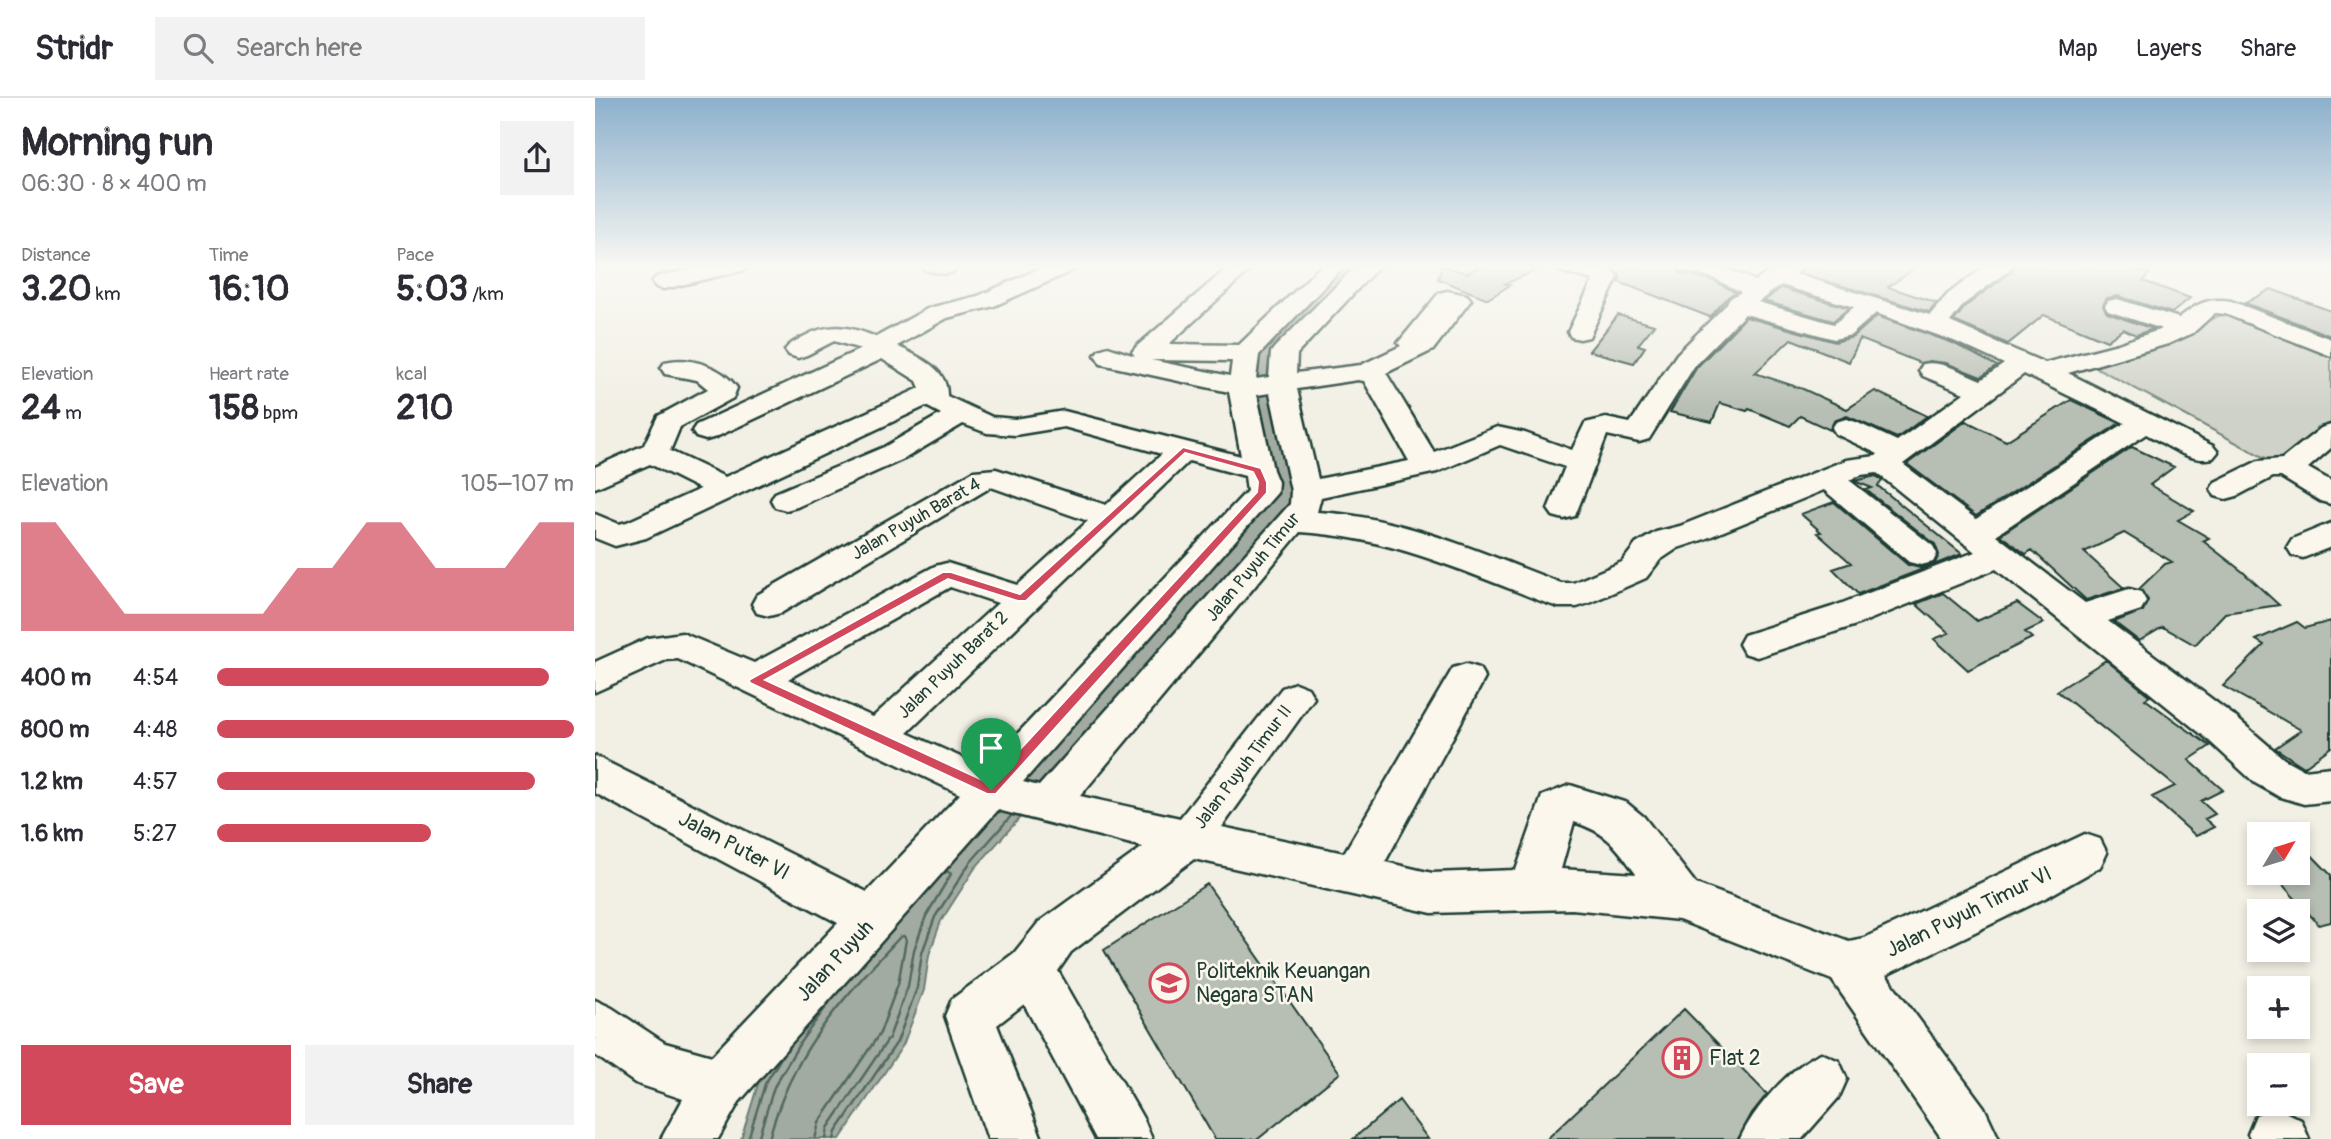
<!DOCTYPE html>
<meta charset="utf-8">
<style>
body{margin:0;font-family:Pangolin,sans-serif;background:#f2f2f3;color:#2b2b33;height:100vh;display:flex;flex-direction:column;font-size:26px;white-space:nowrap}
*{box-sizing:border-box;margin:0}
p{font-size:23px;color:#7c7c81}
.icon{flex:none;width:38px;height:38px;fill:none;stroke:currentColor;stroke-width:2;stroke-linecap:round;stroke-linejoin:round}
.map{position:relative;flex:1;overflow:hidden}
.sheet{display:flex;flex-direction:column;background:#fff;width:595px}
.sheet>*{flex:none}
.needle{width:46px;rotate:52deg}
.tools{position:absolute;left:1652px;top:724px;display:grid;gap:14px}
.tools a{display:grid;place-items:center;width:63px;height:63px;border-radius:0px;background:#fff;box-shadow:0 4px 10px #0003;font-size:35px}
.pin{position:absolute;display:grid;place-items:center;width:60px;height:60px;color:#fff;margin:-72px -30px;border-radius:50% 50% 50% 0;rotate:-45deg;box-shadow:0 0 7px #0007}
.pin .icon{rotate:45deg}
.round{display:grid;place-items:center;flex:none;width:74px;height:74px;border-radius:0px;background:#f2f2f3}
.summary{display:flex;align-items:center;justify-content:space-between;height:119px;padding:0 21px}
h1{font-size:38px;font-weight:800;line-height:52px}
.metrics{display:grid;grid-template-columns:repeat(3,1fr);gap:10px;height:119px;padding:7px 21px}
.metrics div{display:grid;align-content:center}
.metrics b{font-size:35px;font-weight:800}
.metrics small{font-size:19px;font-weight:400}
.metrics p{font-size:19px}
.chart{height:196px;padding:14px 21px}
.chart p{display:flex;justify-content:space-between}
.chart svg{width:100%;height:126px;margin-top:7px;fill:#d1495b;opacity:.7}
.primary-button{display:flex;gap:14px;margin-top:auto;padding:14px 21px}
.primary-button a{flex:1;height:80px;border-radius:0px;background:#d1495b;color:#fff;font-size:28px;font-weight:800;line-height:80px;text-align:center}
.primary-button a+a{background:#f2f2f3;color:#2b2b33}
ul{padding:0 21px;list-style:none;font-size:23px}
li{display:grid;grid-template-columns:112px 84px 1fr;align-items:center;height:52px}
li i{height:18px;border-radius:9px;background:#d1495b}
header{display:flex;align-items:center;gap:42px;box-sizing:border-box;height:98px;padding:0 35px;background:#fff;border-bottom:2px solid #e1e1e2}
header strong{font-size:33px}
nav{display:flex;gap:38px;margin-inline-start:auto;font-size:24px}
.search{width:490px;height:63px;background:#f2f2f3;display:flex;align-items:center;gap:18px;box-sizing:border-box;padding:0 24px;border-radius:0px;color:#7c7c81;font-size:26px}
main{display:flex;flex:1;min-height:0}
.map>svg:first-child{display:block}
.green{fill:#cfd2c8;stroke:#77887e;stroke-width:2}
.water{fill:#a2aba1;stroke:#6e7f75;stroke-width:2}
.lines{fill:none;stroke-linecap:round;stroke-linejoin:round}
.shore{stroke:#536960;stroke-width:2.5}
.building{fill:#b7beb3;stroke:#1f3d34;stroke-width:2}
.minor-casing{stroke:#1f3d34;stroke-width:5}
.minor{fill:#fbf7ec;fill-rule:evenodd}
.route{fill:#d1495b;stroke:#fff;stroke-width:2;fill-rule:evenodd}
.labels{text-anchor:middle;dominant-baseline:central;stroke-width:5;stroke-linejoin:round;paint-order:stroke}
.street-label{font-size:18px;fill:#1f3d34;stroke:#fbf7ec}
.near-street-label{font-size:21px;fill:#1f3d34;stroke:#fbf7ec}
.near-poi-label{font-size:21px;fill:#1f3d34;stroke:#fbf7ec;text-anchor:start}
</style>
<header>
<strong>Stridr</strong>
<div class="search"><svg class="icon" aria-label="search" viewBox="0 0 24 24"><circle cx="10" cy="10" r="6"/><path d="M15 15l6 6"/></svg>Search here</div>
<nav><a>Map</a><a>Layers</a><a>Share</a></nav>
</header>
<main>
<section class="sheet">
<div class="summary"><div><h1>Morning run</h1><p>06:30 · 8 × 400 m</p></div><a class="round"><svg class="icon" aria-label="share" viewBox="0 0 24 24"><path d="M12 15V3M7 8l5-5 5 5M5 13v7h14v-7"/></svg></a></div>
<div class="metrics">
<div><p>Distance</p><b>3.20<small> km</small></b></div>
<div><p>Time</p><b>16:10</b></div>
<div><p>Pace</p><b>5:03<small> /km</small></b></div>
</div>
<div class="metrics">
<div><p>Elevation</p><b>24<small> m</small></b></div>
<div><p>Heart rate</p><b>158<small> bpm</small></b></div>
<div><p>kcal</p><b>210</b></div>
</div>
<div class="chart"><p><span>Elevation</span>105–107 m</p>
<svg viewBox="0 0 160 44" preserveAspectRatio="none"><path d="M0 44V6L10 6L20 22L30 38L40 38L50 38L60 38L70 38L80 22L90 22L100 6L110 6L120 22L130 22L140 22L150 6L160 6V44z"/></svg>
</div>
<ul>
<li><b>400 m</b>4:54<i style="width:93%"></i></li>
<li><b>800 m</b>4:48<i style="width:100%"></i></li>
<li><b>1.2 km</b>4:57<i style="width:89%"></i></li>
<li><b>1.6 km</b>5:27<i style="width:60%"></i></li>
</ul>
<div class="primary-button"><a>Save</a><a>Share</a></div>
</section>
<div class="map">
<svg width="1736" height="1041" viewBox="0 0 1736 1041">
<rect width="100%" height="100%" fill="#f2f0e5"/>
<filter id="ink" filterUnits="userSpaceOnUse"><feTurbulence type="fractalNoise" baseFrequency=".0143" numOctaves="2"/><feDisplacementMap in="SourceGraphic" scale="14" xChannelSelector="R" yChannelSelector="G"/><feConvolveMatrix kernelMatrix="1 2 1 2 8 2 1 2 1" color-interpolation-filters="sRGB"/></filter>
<g filter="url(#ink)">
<!-- green -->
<path class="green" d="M1638,212L1736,251V341L1697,370L1666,358L1489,263L1569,241Z"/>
<!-- water -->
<path class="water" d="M746,167H769L683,254L702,388L694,417L380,770L346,823L334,857L329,892L308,947L245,1041H146L164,983L193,935L673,398L656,257Z"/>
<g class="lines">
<!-- shore -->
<path class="shore" d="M153,1041L170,986L187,958
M163,1041L179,989L206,943L234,905
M174,1041C197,953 245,904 305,839L309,838L311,842L303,886L285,935L224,1025L220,1041
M231,1041L233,1030L294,940L313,888L319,852L331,818L356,776L352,773L347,777
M239,1041L241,1034L302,944L322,890L327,855L340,819L374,766L417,717"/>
</g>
<!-- building -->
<path class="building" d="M887,167H953L910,186L915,187L893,201L843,181L847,168L872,175Z
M1007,167H1080L1085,175L1117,182L1140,194L1133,199L1115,219L1024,184L1025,177Z
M1212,167H1325L1293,189L1342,205L1334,214L1205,175Z
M1420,167H1526L1555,175L1548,183L1595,200L1577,215L1523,198L1512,200L1508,207L1512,215L1558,231L1541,237L1528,231L1512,243L1449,217L1413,246L1359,223L1371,208L1416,174Z
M1186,190L1254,210L1238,223L1169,203Z
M1676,191L1736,213V238L1650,205Z
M1023,217L1059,227L1043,247L1050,249L1039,265L994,253Z
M1282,218L1358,245L1402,268L1386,279L1351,265L1335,263L1325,265L1265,241L1254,264L1196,241L1160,275L1208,291L1252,311L1280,293L1332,318L1302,340L1252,318L1239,323L1235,332L1205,318L1195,328L1154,311L1152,313L1125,305L1117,324L1075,314L1102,269L1151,219L1240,244L1258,239Z
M1476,302L1525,325L1381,418L1312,366L1371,323L1411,343Z
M1537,349L1579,369L1555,387L1599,413L1583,422L1614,440L1608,443L1648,474L1684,507L1630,515L1600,547L1568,529L1544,543L1519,524L1548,513L1553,502L1544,491L1570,466L1577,464L1529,435L1489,454L1529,490L1491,502L1437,452L1431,456L1405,437Z
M1281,378L1287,383L1283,388L1367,456L1263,496L1238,471L1256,465L1222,435L1226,434L1206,416L1239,404L1313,467L1325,470L1339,467L1344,457L1340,446L1271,392L1277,390L1259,383Z
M1348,495L1382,523L1422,505L1449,525L1430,534L1437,540L1373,572L1339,541L1354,535L1321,506Z
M1736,523V649L1709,669L1680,650L1706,632L1628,588L1669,547L1661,542L1702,524L1710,530Z
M1511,562L1555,598L1550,601L1615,648L1594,662L1628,692L1606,703L1620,716L1610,721L1619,729L1601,738L1557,699L1580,688L1462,593Z
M1703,743L1736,777V824L1724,827L1677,775H1703Z
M612,786L745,975L663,1041H620L509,852Z
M1089,911L1172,996L1157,1015L1143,1041H952Z
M804,1002L833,1041H758Z"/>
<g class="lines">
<!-- minor casing -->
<g class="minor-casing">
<path id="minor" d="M114,167H152L149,172L69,191L61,189L57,184L61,179Z
M327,167H360L361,169L358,174L350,176L330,172Z
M453,167H482L479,172L399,208L352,220L302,248C325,260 353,270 352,298L397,319L420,321L469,313L646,358L634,294L506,266L500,257L504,252L513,249L540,258L537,254L541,249L636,167H660L574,246L644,247L727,167H750L664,257L661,281L674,279L676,254L680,249L762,167H785L702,256L701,275L766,267L806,248L803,245L807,240L844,195L852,193L872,197L876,202L838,252L791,275L839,354L902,329L930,335L977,352L990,325L1011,320L1035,325L1082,256L1131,207L1134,201L1146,194L1118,180L1086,172L1083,167C1116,167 1131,168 1160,183L1185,167H1210L1200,176L1335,217L1353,196L1392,167H1417L1414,172L1369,206L1355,224L1450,265L1523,246L1567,231L1513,213L1510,208L1513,203L1522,201L1584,220C1601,206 1613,199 1636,203L1736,241V258L1630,216L1620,215L1598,235L1573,246L1473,275L1618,348L1623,354L1618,360C1595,366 1571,346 1551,336L1401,437L1490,505L1534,491L1546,494L1551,503L1546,512L1513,523L1638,617L1689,661L1709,672L1736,669V703L1709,706L1683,698L1660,685L1610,639L1401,471L1261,527L1162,559L1149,555L1144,546L1149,537L1237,509L1380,454L1282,375L1266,377L1254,382L1338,448L1342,456L1338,464L1326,467L1314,464L1229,392L1107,442L1083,450L1065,462L1051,480L994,505L982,509H963L951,505C869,473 794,439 705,434L485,698L585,720L687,590L700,585L713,590L719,600L627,729L749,755L858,570L871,566L884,570L890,580L790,764L837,775L921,772L947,698L975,687L1032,705L1049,719L1101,786L1254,843L1269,840L1490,736L1505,741L1512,755L1505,769L1454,798L1291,877L1389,1009L1404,1041H1347L1237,882L1084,822L977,811L837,815L599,761L476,854L463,873L549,1022L557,1041H501L429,906L402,927L447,1041H393L350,918L357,901L419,855L444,824L548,749L403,712L144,1004L123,1041H66L88,1001L40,985L0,957V902L17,910L70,945L117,958L243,825L0,695V658L272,794L365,696L83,561L71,562L0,594V564L53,540L87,535L159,565L340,468L352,465L423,487L493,423L396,389L186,515L174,518L162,515L157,506L162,497L379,373L401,371L511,407L567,356L469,329L420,337L392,335L368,326L309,361L202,409L191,412L180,409L176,402L180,395L289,349L346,316L331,308L51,440L20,448L0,440V416L24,426L32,424L105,391L55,366L0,390V369L49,347L63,318L113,291L102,282L70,276L66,270L70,264C95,258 128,269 142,290L138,300L85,329L75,353L130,379L325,290L322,283L287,261L121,339L111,342L101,339L97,333L101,327L266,251L239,243L212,257L203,260L194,257L190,252C195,245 201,243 208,239C234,224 254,228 281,239L334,210L383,198ZM1186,187L1259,209L1239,226L1163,204ZM1281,215L1359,243L1409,266L1386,282C1368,275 1347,262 1328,266L1324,272L1328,278L1369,295L1302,343L1261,324L1251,321L1241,324L1237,330L1241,336L1283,356L1281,358L1251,362L1085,428L1061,434L1041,446L1027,464L978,485H966C887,455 806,418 722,414L726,399L842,374L905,347L970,369L953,411L958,418L969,421L980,418L1012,337L1044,344L1054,341L1100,267L1150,216L1239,241L1256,237ZM556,262L637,263L635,278ZM1429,276L1530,325L1381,421L1308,366ZM763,282L769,283L814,363L723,381L702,291ZM675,295L696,393L695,406L444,688L428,684L682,395L683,384L678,372L662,297ZM594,363L650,378L652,393L390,670L312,635ZM355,489L403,505L278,619L193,581ZM979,724C1013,735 1021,748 1041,776L966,771Z
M958,167C975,166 1011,163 1023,179L994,239L985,241L976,239L973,234L998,182L961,172Z
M1736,327V350L1713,370L1736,383V406L1725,403L1686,379H1678L1642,398L1631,401L1620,398L1616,391L1620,384L1663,363L1687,361L1726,330Z
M1736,425V449L1708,460L1697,457L1692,449L1697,441Z
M1226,955L1244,963L1252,981L1244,999L1207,1041H1145C1158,1011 1196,968 1226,955Z
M1680,1009L1706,1022L1714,1041H1656L1653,1036L1661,1017Z"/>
</g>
<!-- minor -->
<use href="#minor" class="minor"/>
</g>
</g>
<!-- sky -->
<linearGradient id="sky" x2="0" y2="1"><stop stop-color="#8cb0cc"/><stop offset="0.54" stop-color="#f9f8f3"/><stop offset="1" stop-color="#f9f8f3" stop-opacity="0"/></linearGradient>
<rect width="1736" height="312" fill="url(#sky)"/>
<!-- route -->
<path class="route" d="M588,349L666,370L672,384V395L401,696H392L155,585L154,582L348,474H356L425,496ZM590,355L658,374L663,384L662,394L394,685L170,582L353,481L423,503H431Z"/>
<!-- icons -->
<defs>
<g id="university-ring" transform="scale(2.0125)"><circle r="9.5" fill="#fbf7ec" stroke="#d1495b" stroke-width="1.5"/><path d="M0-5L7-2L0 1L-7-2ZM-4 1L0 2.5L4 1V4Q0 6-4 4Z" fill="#d1495b"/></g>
<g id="building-ring" transform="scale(2.0125)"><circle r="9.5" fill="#fbf7ec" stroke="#d1495b" stroke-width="1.5"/><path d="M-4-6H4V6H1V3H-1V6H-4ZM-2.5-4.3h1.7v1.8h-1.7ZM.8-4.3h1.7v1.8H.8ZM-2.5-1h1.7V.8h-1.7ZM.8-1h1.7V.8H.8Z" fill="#d1495b"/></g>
</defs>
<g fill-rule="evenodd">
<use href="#university-ring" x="574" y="885"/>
<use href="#building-ring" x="1087" y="960"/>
</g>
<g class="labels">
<!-- street labels -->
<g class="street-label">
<text transform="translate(321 421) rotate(-30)">Jalan Puyuh Barat 4</text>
<text transform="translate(658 469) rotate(-50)">Jalan Puyuh Timur</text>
<text transform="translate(358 567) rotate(-44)">Jalan Puyuh Barat 2</text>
<text transform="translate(648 669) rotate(-53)">Jalan Puyuh Timur II</text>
</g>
<!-- near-street labels -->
<g class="near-street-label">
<text transform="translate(139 748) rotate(28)">Jalan Puter VI</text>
<text transform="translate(1374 814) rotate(-26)">Jalan Puyuh Timur VI</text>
<text transform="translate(240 863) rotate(-47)">Jalan Puyuh</text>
</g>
<!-- near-poi labels -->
<g class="near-poi-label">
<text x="601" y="873">Politeknik Keuangan<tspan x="601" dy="24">Negara STAN</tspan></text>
<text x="1114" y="960">Flat 2</text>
</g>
</g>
</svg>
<div class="tools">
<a><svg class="needle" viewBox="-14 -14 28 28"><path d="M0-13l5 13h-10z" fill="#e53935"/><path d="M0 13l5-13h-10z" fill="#7c7c81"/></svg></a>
<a><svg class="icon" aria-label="layers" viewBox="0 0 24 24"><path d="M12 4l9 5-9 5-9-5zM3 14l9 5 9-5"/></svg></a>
<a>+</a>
<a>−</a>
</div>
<div class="pin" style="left:396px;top:692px;background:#1e9e55"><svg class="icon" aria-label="arrive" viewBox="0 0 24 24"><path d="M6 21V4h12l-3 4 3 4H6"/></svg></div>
</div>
</main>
